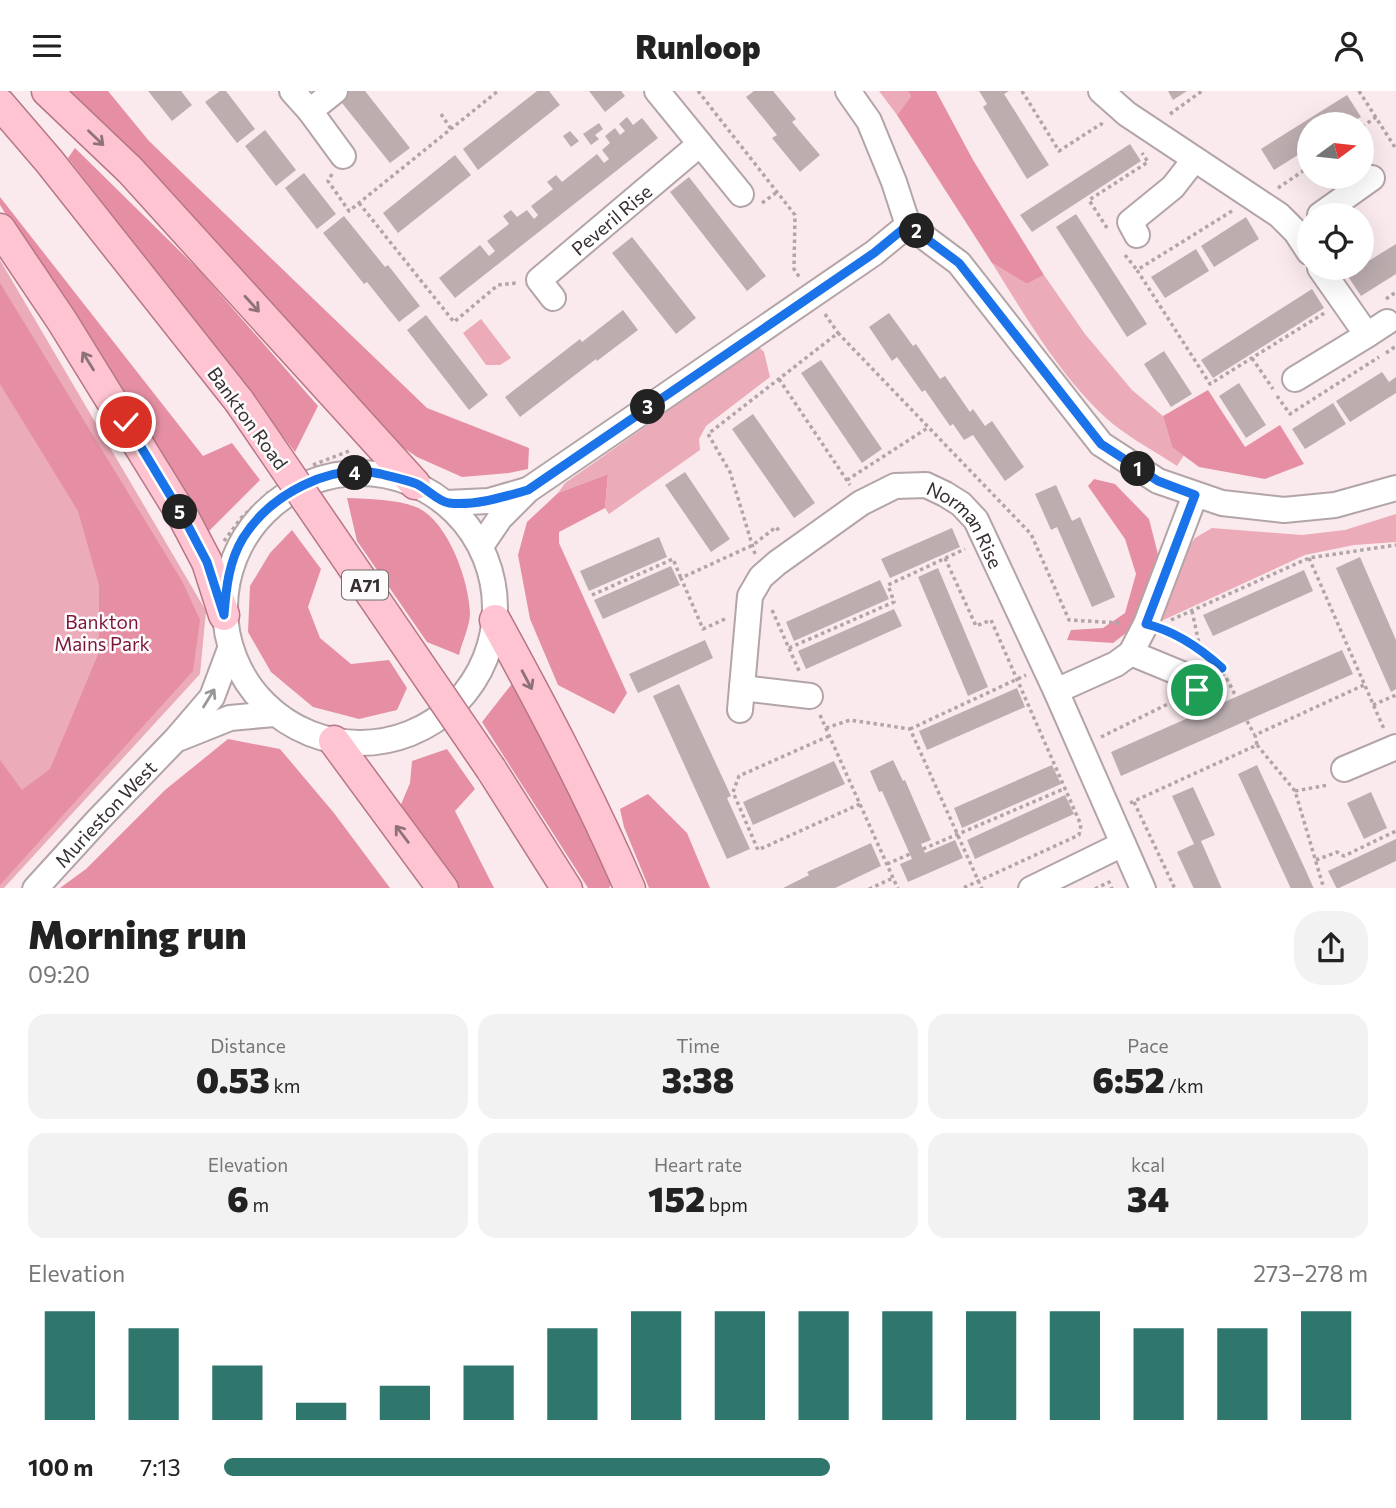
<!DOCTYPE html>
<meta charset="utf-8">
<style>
body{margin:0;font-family:Commissioner,sans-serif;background:#f2f2f2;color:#222;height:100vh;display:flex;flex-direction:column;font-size:26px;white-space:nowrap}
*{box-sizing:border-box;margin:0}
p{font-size:23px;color:#767676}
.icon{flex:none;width:38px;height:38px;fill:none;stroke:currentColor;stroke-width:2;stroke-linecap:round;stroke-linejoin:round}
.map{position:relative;height:797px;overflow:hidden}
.details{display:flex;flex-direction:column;background:#fff;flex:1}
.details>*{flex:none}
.needle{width:46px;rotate:75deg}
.tools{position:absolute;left:1297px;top:21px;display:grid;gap:14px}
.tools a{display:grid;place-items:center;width:77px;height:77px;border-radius:50%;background:#fff;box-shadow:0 7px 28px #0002;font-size:35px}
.pin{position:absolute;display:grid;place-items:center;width:60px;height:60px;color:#fff;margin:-30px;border:4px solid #fff;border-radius:50%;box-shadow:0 2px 7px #0007}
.km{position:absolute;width:35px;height:35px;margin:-18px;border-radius:50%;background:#222;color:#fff;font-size:19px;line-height:35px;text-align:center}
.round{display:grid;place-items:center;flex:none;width:74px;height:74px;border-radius:28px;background:#f2f2f2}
.summary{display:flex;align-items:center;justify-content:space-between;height:119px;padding:0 28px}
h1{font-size:38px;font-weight:800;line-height:52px}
.stats{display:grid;grid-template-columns:repeat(3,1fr);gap:10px;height:119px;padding:7px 28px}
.stats div{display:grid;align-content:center;border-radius:18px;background:#f2f2f2;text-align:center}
.stats b{font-size:35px;font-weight:800}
.stats small{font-size:19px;font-weight:400}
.stats p{font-size:19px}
.chart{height:196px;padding:14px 28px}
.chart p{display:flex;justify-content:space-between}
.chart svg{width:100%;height:126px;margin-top:7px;stroke:#2f766d;stroke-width:6}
ul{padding:0 28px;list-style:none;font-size:23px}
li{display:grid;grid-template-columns:112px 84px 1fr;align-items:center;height:52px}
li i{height:18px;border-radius:9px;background:#2f766d}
header{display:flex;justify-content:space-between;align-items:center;height:91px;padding:0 28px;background:#fff;font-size:32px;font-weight:800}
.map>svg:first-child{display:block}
.green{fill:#ebabb9}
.forest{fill:#e68fa4}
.building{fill:#bcadaf}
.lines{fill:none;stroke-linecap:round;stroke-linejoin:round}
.minor-casing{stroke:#b3a5a7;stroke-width:28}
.major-casing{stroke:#b77686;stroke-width:33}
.path{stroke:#b1a5a7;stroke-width:3.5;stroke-dasharray:3.5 3.5;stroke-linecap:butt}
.minor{stroke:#fff;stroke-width:24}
.major{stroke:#fec4d1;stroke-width:30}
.major-bridge-casing{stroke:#b77686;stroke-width:33;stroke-linecap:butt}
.major-bridge{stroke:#fec4d1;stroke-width:30}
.oneway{stroke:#8f7279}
.oneway2{stroke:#9a9798}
.route-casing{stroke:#fff;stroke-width:14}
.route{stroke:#1a73e8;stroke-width:9}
.labels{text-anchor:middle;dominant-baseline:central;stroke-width:5;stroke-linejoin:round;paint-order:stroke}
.shield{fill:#fefbfc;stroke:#716c6e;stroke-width:2}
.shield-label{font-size:18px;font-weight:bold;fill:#352f31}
.street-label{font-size:19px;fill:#352f31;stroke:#fefbfc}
.park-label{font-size:19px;fill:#7c173c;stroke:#fefbfc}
</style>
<header><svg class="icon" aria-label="menu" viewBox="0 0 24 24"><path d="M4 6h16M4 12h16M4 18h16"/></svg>Runloop<svg class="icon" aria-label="person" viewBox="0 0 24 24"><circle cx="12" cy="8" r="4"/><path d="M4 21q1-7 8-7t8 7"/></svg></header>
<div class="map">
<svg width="1396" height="798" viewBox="0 0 1396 798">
<rect width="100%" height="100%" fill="#faeaed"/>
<!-- green -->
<path class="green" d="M879,0H908L911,5L897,24Z
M0,169L206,520L200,583L3,798L0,797Z
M992,172L1027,193L1044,184L1085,243L1132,299L1163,325L1172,356L1184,364L1177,375C1156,361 1133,349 1113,333C1064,292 1026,226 992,172Z
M481,228L511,267L500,274H486L463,242Z
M759,256L764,261L770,286L706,335L699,348L700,359L609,423L605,417L608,383L558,402L565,392Z
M1396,423V451L1354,454L1305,464L1159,531L1183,464L1195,447L1212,437L1302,444L1345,439Z"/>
<!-- forest -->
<path class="forest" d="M67,0H108L149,50L427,317L529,357L528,378L509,382L462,386L417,366L376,338Z
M908,0H936L973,69L1044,184L1027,193L992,172L897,24L911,5Z
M75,57L199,179L318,315L295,361L68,67Z
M0,106L203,365L232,352L260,389L203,446L0,114Z
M0,192L182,490L200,529L193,580L0,794V669L22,699L50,678L99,561V494L78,420L0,293Z
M1208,299L1245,356L1280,334L1304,373L1265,388L1199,376L1172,356L1163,325Z
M608,383L605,417L559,441V452L627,602L614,623L558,594L530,528L518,464L527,431L558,402Z
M1094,388L1115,393L1149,428L1161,475L1138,533L1113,552L1067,549L1071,539L1103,537L1125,522L1136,483L1125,448L1088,395Z
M347,407C371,408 394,408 416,416C448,429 469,490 470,522C470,535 462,551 459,564L427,551L357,450Z
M292,439L321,478L308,516L320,547L351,573L389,569L407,597L397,619L359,628L313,616L271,581L248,541L250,495L270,462Z
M515,589L615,787L609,797H588L482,631Z
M228,648L280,658L334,722L390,797H60L86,778L165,699Z
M447,658L475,698L455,720L494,797H452L397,723L410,692L412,670Z
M648,703L687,742L710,797H649L624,736L620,718Z"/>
<!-- building -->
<path class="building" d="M148,0H181L192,14L172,30Z
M220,0H226L255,38L237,52L205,11Z
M346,0H365L410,57L390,72L338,7Z
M537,0H549L560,14L478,79L463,58Z
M589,0H621L625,5L605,21Z
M754,0H773L796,28L792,31L820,64L800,81L772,47L777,44L746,6Z
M979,0H1009L1004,3L1049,74L1027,88L983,16L987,13Z
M1168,0H1187L1173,9Z
M1347,4L1361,26L1348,33H1309V57L1274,79L1261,58Z
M627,26L633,34L642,27L658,47L455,207L439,187L480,154L489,165L495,160L487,150L509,133L503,125L511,119L517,126L527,119L534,128L538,124L531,115L553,98L547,91L556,84L562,91L597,63L604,72L609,68L602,59L610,52L605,45L615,37L620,44L625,40L619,33Z
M599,32L603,38L595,44L599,48L591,54L583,43Z
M265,39L296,79L276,95L245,55Z
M570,40L579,50L571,56L563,45Z
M1130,53L1141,70L1032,141L1020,124Z
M455,64L471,84L398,142L383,122Z
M304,82L336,123L317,138L285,97Z
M689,86L766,185L747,200L670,101Z
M1076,123L1147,233L1127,246L1056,136Z
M344,125L385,176L388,174L420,215L399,231L367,191L364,193L323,142Z
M1246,126L1259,148L1214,176L1201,155Z
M632,146L696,227L676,243L612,162Z
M1396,153V183L1361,205L1347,184L1362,177V174Z
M1196,158L1209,180L1165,207L1151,186Z
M1312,198L1324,217L1213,287L1201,269Z
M623,219L638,239L597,270L596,268L520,326L505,306L580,248L582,251Z
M889,222L913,255L916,253L940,288L945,285L970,321L973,318L985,335L992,330L1024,376L1005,390L973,344L964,349L953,333L950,335L925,299L922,301L897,266L892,270L869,236Z
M426,224L488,304L469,319L407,239Z
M1164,260L1192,303L1171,316L1144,273Z
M821,269L882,358L862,372L801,282Z
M1382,281L1389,291L1396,286V302L1350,331L1336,310Z
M1239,292L1266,334L1246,347L1219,305Z
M1333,312L1346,333L1305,358L1292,338Z
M753,323L815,412L794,427L732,338Z
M685,381L730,448L711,461L665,394Z
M1056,394L1072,430L1080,426L1115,506L1092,516L1057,436L1051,439L1035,403Z
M952,437L960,456L890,487L881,468Z
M659,446L667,466L589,500L580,480Z
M1360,466L1396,549V598L1391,601L1336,477Z
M671,475L680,494L603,528L594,509Z
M938,477L988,596L968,605L918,486Z
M1304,479L1313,500L1213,545L1203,524Z
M880,489L889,508L794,550L786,531Z
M894,518L902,535L806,578L798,560Z
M705,549L713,567L638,602L629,583Z
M1342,559L1353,583L1121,685L1111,661Z
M679,593L731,705L727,707L750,758L727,768L653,605Z
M1017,597L1025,616L927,659L919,640Z
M893,669L903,690L905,689L931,749L921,753L925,762L955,749L963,767L908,791L900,773L912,768L882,700L879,701L870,680Z
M834,670L845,693L753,734L743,711Z
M1052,674L1061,693L962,737L954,717Z
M1257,674L1306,780L1314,798H1291L1250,709L1238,683Z
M1193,696L1215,744L1201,750L1222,798H1194L1177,761L1194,753L1172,705Z
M1371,701L1387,737L1364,748L1347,712Z
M1065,704L1074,723L975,768L967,749Z
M1396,748V770L1337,798L1328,780Z
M871,752L881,775L833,798H781L809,784L807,781Z"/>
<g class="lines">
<!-- minor casing -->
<g class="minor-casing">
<g id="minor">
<path d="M292,0L310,20"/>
<path d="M335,0L310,20L343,65"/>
<path d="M657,0L741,103"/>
<path d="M848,0L869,30L894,91L908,134"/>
<path d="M1101,0L1127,23L1279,124L1296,141L1309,161"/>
<path d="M1320,124L1372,87"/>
<path d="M908,134L959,172L1101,353L1158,390L1222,412L1284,419L1335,414L1396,397"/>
<path d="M1137,144L1130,131L1173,96L1194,69"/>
<path d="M1320,177L1367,244L1387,231"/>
<path id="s1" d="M553,207L539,189L700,53"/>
<path d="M1295,288L1367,244"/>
<circle cx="360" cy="517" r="135"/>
<path d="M446,412L489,410L527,399"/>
<path d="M481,455L500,427L528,399L874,162L908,134"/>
<path d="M1131,562L1182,583"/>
<path d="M742,597L810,605"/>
<path id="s2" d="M740,619L750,505L761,486L777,472L861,412L895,395L926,394L945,403L961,413L976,429L1056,600"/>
<path d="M180,647L230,627L274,623"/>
<path d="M1344,678L1396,656"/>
<path id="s3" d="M35,798L97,730L176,648L212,606L230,558"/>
<path d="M1031,798L1123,753"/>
<path d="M1143,798L1056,600L1116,573L1131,562L1146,533L1195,404"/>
</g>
</g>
<!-- major casing -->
<g class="major-casing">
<path id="major" d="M47,0L130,79L415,393
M0,13L49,70L239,310
M0,138L62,230L185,429L207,471L224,524
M495,529C543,617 590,705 630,798
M334,650L443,798
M491,678L567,798"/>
</g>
<!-- path -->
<path class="path" d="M698,0L795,124L794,178L800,187
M1022,0L1059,60L1101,33L1104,35
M1359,0L1396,58
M441,23L451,38
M1170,23L1202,0
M1362,36L1376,26
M332,83L328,90L349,120L498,0
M1278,97L1303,80L1309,69
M359,112L454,231L498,194L516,192
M762,112L777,101
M1232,120L1137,179L1210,293L1326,221
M1107,137L1089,109L1148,71L1142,62
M1125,164L1137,179
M1386,208L1396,201
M825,223L838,242
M1386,262L1396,255
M1252,267L1273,298
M779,288L850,394
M1277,305L1290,323L1379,266
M313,374L352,359
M847,389L929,336
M224,450L241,427L271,399
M755,463L730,381L708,343L838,242L1031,443L1069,529L1120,532
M945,467L976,535L991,529L1081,734L1079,744L961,798
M1309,467L1384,638
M592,504L673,468L681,487
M772,519L800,582
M1192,520L1200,557
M725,528L703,538L681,487L753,454L776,436L780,441
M1171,529L1309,467L1396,454
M1167,541C1207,561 1217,565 1236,606
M789,557L894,511L888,494L965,458
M1205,582L1207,580L1222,577
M1373,614L1396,604
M820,624L898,798
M1247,630L1254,643
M826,637L850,629L910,638L982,798
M910,638L1026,584
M829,645L739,685L733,701L758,759L860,713
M1101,646L1182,606
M1257,654L1295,700L1324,798
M1295,700L1328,694
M1134,711L1175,798
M1130,712L1257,654L1255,644L1364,594
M923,758L1066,697
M1316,769L1337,761L1344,765L1396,740
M887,773L910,763
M869,798L893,787
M1095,798L1109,791L1112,798"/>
<!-- minor -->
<use href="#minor" class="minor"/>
<!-- major -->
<use href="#major" class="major"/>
<!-- major-bridge casing -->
<g class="major-bridge-casing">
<path id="major-bridge" d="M239,310L491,678"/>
</g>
<!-- major-bridge -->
<use href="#major-bridge" class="major-bridge"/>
</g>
<!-- one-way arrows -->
<defs><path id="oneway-shaft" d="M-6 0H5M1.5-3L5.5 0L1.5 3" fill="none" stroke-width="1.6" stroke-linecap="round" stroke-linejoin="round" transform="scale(1.75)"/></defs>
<g class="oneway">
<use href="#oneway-shaft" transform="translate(96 47) rotate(44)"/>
<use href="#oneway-shaft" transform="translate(252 213) rotate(48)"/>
<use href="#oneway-shaft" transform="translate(88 270) rotate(-122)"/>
<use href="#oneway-shaft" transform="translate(527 589) rotate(62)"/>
<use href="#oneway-shaft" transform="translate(402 743) rotate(-127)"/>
</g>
<use class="oneway2" href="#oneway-shaft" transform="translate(209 607) rotate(-58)"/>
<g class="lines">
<!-- route casing -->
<g class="route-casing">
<path id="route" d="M126,331L185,429L207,471L224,524C226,497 229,470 243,447C270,404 330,371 381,383C392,386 406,389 417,393C427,398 439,411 449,412C475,415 503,406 528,399L874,162L908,134L959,172L1101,353L1158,390L1195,404L1146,533C1175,540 1200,557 1222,577L1207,580L1197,599"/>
</g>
<!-- route -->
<use href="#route" class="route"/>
</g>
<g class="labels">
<!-- shield labels -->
<rect class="shield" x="342" y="479.5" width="46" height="29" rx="5"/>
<g class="shield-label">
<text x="365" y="494">A71</text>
</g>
<!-- street labels -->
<g class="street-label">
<text stroke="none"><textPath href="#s1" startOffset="117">Peveril Rise</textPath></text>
<text transform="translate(248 327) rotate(54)">Bankton Road</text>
<text stroke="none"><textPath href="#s2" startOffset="388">Norman Rise</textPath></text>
<text stroke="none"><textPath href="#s3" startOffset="103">Murieston West</textPath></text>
</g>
<!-- park labels -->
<g class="park-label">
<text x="102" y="530">Bankton<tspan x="102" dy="22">Mains Park</tspan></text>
</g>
</g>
</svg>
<div class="tools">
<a><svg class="needle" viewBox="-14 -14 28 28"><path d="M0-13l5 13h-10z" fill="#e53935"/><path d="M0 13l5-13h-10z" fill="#767676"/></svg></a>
<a><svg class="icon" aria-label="locate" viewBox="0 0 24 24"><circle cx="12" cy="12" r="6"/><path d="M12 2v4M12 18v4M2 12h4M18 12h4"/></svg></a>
</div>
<div class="pin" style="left:1197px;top:599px;background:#1e9e55"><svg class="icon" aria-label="arrive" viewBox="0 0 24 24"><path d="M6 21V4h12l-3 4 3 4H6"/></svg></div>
<div class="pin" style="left:126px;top:331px;background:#d93025"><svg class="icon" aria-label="check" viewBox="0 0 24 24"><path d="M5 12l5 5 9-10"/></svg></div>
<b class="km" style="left:1138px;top:378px">1</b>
<b class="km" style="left:917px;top:140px">2</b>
<b class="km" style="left:648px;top:316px">3</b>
<b class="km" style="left:355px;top:382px">4</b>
<b class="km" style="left:180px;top:421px">5</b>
</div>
<section class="details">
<div class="summary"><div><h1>Morning run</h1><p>09:20</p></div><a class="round"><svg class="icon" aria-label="share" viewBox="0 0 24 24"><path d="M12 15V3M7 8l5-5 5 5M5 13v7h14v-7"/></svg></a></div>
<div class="stats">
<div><p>Distance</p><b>0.53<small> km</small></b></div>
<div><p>Time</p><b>3:38</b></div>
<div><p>Pace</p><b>6:52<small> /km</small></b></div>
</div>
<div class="stats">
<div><p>Elevation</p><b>6<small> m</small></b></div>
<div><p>Heart rate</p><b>152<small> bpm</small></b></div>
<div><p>kcal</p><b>34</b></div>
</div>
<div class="chart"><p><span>Elevation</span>273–278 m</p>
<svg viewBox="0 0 160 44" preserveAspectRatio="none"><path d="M5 44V6M15 44V12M25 44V25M35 44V38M45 44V32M55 44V25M65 44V12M75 44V6M85 44V6M95 44V6M105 44V6M115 44V6M125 44V6M135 44V12M145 44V12M155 44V6"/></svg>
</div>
<ul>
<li><b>100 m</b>7:13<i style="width:53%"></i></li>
</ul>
</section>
